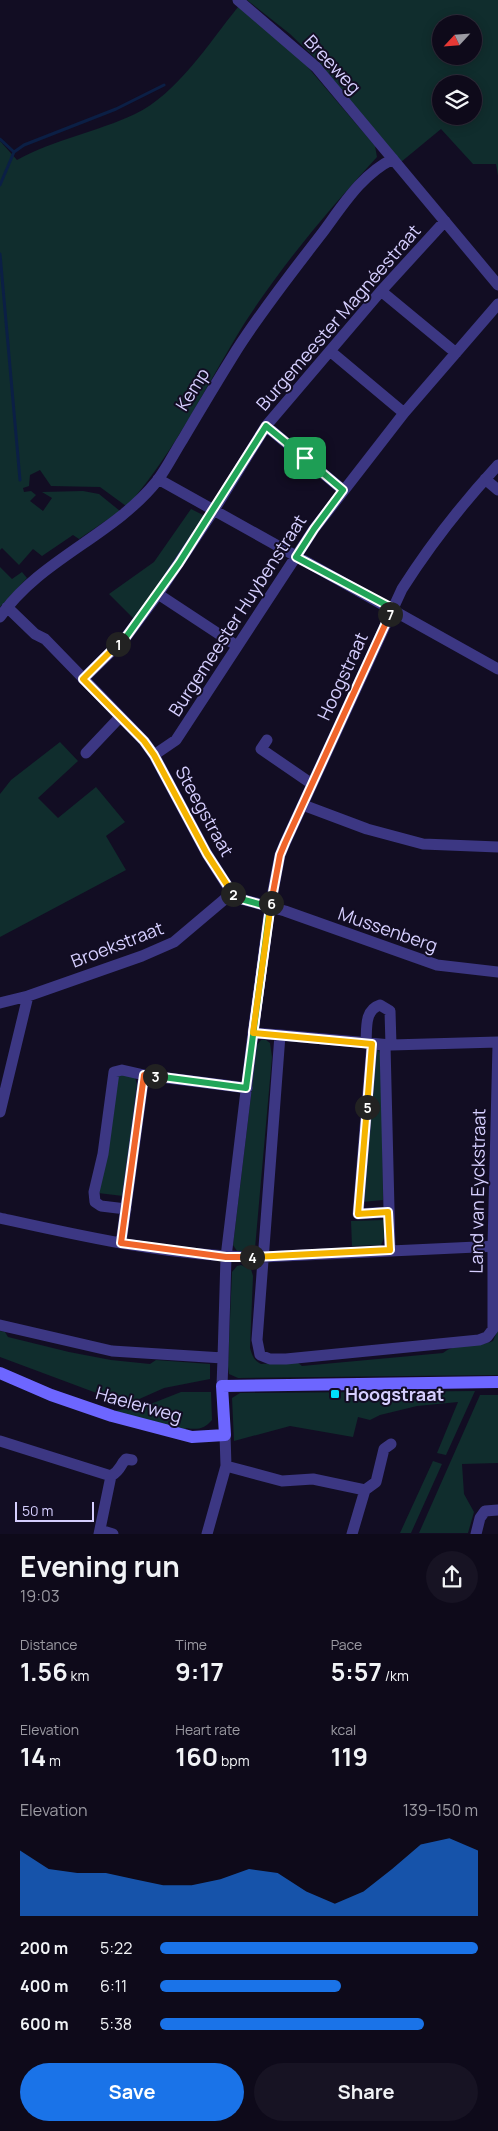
<!DOCTYPE html>
<meta charset="utf-8">
<style>
body{margin:0;font-family:Manrope,sans-serif;background:#171323;color:#f1f3f6;height:100vh;display:flex;flex-direction:column;font-size:19px;white-space:nowrap}
*{box-sizing:border-box;margin:0}
p{font-size:16px;color:#9b9aa2}
.icon{flex:none;width:28px;height:28px;fill:none;stroke:currentColor;stroke-width:2;stroke-linecap:round;stroke-linejoin:round}
.map{position:relative;height:1534px;overflow:hidden}
.sheet{display:flex;flex-direction:column;background:#0e0a1a;flex:1}
.sheet>*{flex:none}
.needle{width:32px;rotate:244deg}
.buttons{position:absolute;left:432px;top:15px;display:grid;gap:10px}
.buttons a{display:grid;place-items:center;width:50px;height:50px;border-radius:50%;background:#0e0a1a;box-shadow:0 2px 12px #0003,0 0 0 1px #2e2b39;font-size:25px}
.scale{position:absolute;left:15px;bottom:12px;width:79px;box-sizing:border-box;padding-left:5px;border:2px solid #d6cfff;border-top:0;font-size:14px;line-height:18px;white-space:nowrap;color:#d6cfff;-webkit-text-stroke:4px #120d23;paint-order:stroke}
.pin{position:absolute;display:grid;place-items:center;width:42px;height:42px;color:#fff;margin:-21px;border-radius:10px;box-shadow:0 2px 8px #0006}
.km{position:absolute;width:25px;height:25px;margin:-12px;border-radius:50%;background:#222;color:#fff;font-size:14px;line-height:25px;text-align:center}
.round{display:grid;place-items:center;flex:none;width:52px;height:52px;border-radius:26px;background:#171323}
.headline{display:flex;align-items:center;justify-content:space-between;height:85px;padding:0 20px}
h1{font-size:28px;font-weight:700;line-height:38px}
.metrics{display:grid;grid-template-columns:repeat(3,1fr);gap:8px;height:85px;padding:5px 20px}
.metrics div{display:grid;align-content:center}
.metrics b{font-size:25px;font-weight:700}
.metrics small{font-size:14px;font-weight:400}
.metrics p{font-size:14px}
.chart{height:140px;padding:10px 20px}
.chart p{display:flex;justify-content:space-between}
.chart svg{width:100%;height:90px;margin-top:5px;fill:#1a73e8;opacity:.7}
.action{display:flex;gap:10px;margin-top:auto;padding:10px 20px}
.action a{flex:1;height:58px;border-radius:30px;background:#1a73e8;color:#fff;font-size:20px;font-weight:700;line-height:58px;text-align:center}
.action a+a{background:#171323;color:#f1f3f6}
ul{padding:0 20px;list-style:none;font-size:16px}
li{display:grid;grid-template-columns:80px 60px 1fr;align-items:center;height:38px}
li i{height:12px;border-radius:6px;background:#1a73e8}
.map>svg:first-child{display:block}
.green{fill:#102d2d;fill-rule:evenodd}
.lines{fill:none;stroke-linecap:round;stroke-linejoin:round}
.stream{stroke:#0b1f45;stroke-width:3}
.street{stroke:#3c3783;stroke-width:11}
.secondary{stroke:#6d66ff;stroke-width:12}
.split-1-casing{stroke:#fff;stroke-width:10}
.split-2-casing{stroke:#fff;stroke-width:10}
.split-3-casing{stroke:#fff;stroke-width:10}
.split-4-casing{stroke:#fff;stroke-width:10}
.split-5-casing{stroke:#fff;stroke-width:10}
.split-6-casing{stroke:#fff;stroke-width:10}
.split-7-casing{stroke:#fff;stroke-width:10}
.split-8-casing{stroke:#fff;stroke-width:10}
.split-1{stroke:#22a559;stroke-width:6}
.split-2{stroke:#f5b400;stroke-width:6}
.split-3{stroke:#22a559;stroke-width:6}
.split-4{stroke:#f0652b;stroke-width:6}
.split-5{stroke:#f5b400;stroke-width:6}
.split-6{stroke:#f5b400;stroke-width:6}
.split-7{stroke:#f0652b;stroke-width:6}
.split-8{stroke:#22a559;stroke-width:6}
.poi-dot{fill:#00dcfa;stroke:#120d23;stroke-width:2}
.labels{text-anchor:middle;dominant-baseline:central;stroke-width:4;stroke-linejoin:round;paint-order:stroke}
.street-label{font-size:18px;fill:#d6cfff;stroke:#120d23}
.poi-label{font-size:18px;font-weight:bold;fill:#d6cfff;stroke:#120d23;text-anchor:start}
</style>
<div class="map">
<svg width="498" height="1534" viewBox="0 0 498 1534">
<rect width="100%" height="100%" fill="#120d23"/>
<!-- green -->
<path class="green" d="M247,0H498V176L496,164H473L441,129L401,162L315,58L290,34ZM441,24H474V56H441ZM441,84H474V116H441Z
M238,7L295,52L375,146L377,157C329,209 282,265 244,324C207,384 176,450 129,504L126,506L100,487L51,486L40,470L30,475L29,486L23,488L24,492L31,491L36,495L30,501L43,511L52,498L42,492L83,491L99,494L120,511L79,539L73,535L42,556L33,549L19,565L2,548L0,550V141L17,160C55,139 97,132 135,114C177,94 209,43 238,7Z
M191,509L203,515V522L134,619L109,594L154,562Z
M0,567L12,579L22,572L27,578L0,607Z
M60,742L78,761L38,798L58,818L96,787L125,822L106,836L126,870L0,937V794L11,780Z
M261,1040H266L270,1043L272,1057L255,1248L246,1252L237,1251L233,1245L257,1045Z
M373,1049L378,1050L382,1057L383,1200L362,1202Z
M120,1073L135,1077L137,1085L123,1196L98,1193L116,1077Z
M384,1220V1238L381,1245L352,1246L351,1221Z
M498,1264V1375L238,1378L229,1374L228,1366L232,1272L237,1266L241,1265L251,1269L253,1276L250,1348C252,1355 254,1361 261,1364L297,1362L302,1366L443,1353C456,1342 477,1348 493,1341L498,1330Z
M0,1331L5,1332L8,1337L69,1352L111,1360L150,1364L156,1360L210,1364V1379L164,1388L137,1400L118,1401L0,1357Z
M475,1391L446,1455L437,1453L458,1402L417,1406L380,1415L370,1420L358,1417L353,1437L290,1426L234,1441L232,1398L240,1393Z
M181,1392H211L212,1420C204,1429 198,1430 186,1428L185,1431L114,1411L148,1405Z
M480,1395H498V1463L462,1464L464,1494L474,1512L468,1533H419Z
M433,1461L442,1464L411,1533H400Z"/>
<g class="lines">
<!-- stream -->
<path class="stream" d="M0,139L14,152
M0,185L14,152L24,145L116,109L164,85
M0,254L20,480"/>
<!-- street -->
<path class="street" d="M238,0L316,67L498,285
M381,291L456,353
M330,351L404,413
M266,426L343,490
M158,479L498,669
M485,479L498,490
M158,594L237,646
M7,607L35,634L45,639L144,741L154,755L207,854L232,893L241,899L285,911L437,965L498,972
M0,617C40,559 113,536 157,481C167,468 174,453 183,439C200,410 218,380 236,351C262,310 293,271 323,232C343,205 362,174 393,159
M83,679L126,637L158,594L214,510L266,426L381,291L445,221
M267,740L261,749L312,784
M86,753L120,717
M154,755L176,740L314,529L404,413L498,304
M303,805L367,829L423,844L498,847
M0,1003L28,996L142,956L174,942L232,893
M253,1033L270,907L280,855L285,843L402,589C430,545 462,504 498,465
M280,1035L391,1045L498,1042
M366,1043C367,1029 364,1010 380,1005L390,1011L391,1045
M372,1044L358,1214L388,1212
M385,1045L390,1250
M0,1112L28,996
M126,1209L101,1206L95,1202L94,1192L103,1154L114,1072L122,1070L144,1075L247,1088
M0,1218C86,1237 173,1257 262,1257L498,1246
M121,1243L144,1075
M0,1325L112,1351L223,1358L222,1386
M223,1358L226,1257L253,1033L280,1035L257,1340L260,1355L270,1359H286L479,1340L487,1337L493,1329V1246L498,1045
M0,1441L111,1476
M226,1466L282,1481L313,1479L365,1490
M100,1530L113,1534
M99,1534L111,1476C122,1469 119,1466 126,1459L132,1460
M207,1534L226,1466L225,1435
M352,1534L365,1490L376,1482L384,1449L391,1444
M476,1534L480,1518L485,1511L498,1510"/>
<!-- secondary -->
<path class="secondary" d="M0,1373L51,1395L112,1416L192,1437L225,1435L222,1386L498,1382"/>
</g>
<g class="lines">
<!-- split-1 casing -->
<g class="split-1-casing">
<path id="split-1" d="M118,644L126,637L179,563L266,426L305,458"/>
</g>
<!-- split-2 casing -->
<g class="split-2-casing">
<path id="split-2" d="M118,644L83,679L144,741L154,755L207,854L233,894"/>
</g>
<!-- split-3 casing -->
<g class="split-3-casing">
<path id="split-3" d="M155,1076L246,1088L270,907L241,899L233,894"/>
</g>
<!-- split-4 casing -->
<g class="split-4-casing">
<path id="split-4" d="M155,1076L144,1075L121,1243L226,1257H252"/>
</g>
<!-- split-5 casing -->
<g class="split-5-casing">
<path id="split-5" d="M252,1257L390,1250L388,1212L358,1214L367,1107"/>
</g>
<!-- split-6 casing -->
<g class="split-6-casing">
<path id="split-6" d="M271,903L253,1033L372,1044L367,1107"/>
</g>
<!-- split-7 casing -->
<g class="split-7-casing">
<path id="split-7" d="M271,903L280,855L285,843L390,614"/>
</g>
<!-- split-8 casing -->
<g class="split-8-casing">
<path id="split-8" d="M305,458L343,490L314,529L296,557L392,608L390,614"/>
</g>
<!-- split-1 -->
<use href="#split-1" class="split-1"/>
<!-- split-2 -->
<use href="#split-2" class="split-2"/>
<!-- split-3 -->
<use href="#split-3" class="split-3"/>
<!-- split-4 -->
<use href="#split-4" class="split-4"/>
<!-- split-5 -->
<use href="#split-5" class="split-5"/>
<!-- split-6 -->
<use href="#split-6" class="split-6"/>
<!-- split-7 -->
<use href="#split-7" class="split-7"/>
<!-- split-8 -->
<use href="#split-8" class="split-8"/>
</g>
<!-- markers -->
<rect class="poi-dot" x="330" y="1389" width="10" height="10" rx="2.5"/>
<g class="labels">
<!-- street labels -->
<g class="street-label">
<text transform="translate(333 64) rotate(47)">Breeweg</text>
<text transform="translate(338 317) rotate(-49)">Burgemeester Magnéestraat</text>
<text transform="translate(192 389) rotate(-58)">Kemp</text>
<text transform="translate(237 615) rotate(-57)">Burgemeester Huybenstraat</text>
<text transform="translate(342 676) rotate(-65)">Hoogstraat</text>
<text transform="translate(205 811) rotate(61)">Steegstraat</text>
<text transform="translate(388 929) rotate(19)">Mussenberg</text>
<text transform="translate(117 944) rotate(-21)">Broekstraat</text>
<text transform="translate(477 1191) rotate(-89)">Land van Eyckstraat</text>
<text transform="translate(139 1404) rotate(16)">Haelerweg</text>
</g>
<!-- poi labels -->
<g class="poi-label">
<text x="345" y="1394">Hoogstraat</text>
</g>
</g>
</svg>
<div class="buttons">
<a><svg class="needle" viewBox="-14 -14 28 28"><path d="M0-13l5 13h-10z" fill="#e53935"/><path d="M0 13l5-13h-10z" fill="#9b9aa2"/></svg></a>
<a><svg class="icon" aria-label="layers" viewBox="0 0 24 24"><path d="M12 4l9 5-9 5-9-5zM3 14l9 5 9-5"/></svg></a>
</div>
<div class="scale">50 m</div>
<div class="pin" style="left:305px;top:458px;background:#1e9e55"><svg class="icon" aria-label="arrive" viewBox="0 0 24 24"><path d="M6 21V4h12l-3 4 3 4H6"/></svg></div>
<b class="km" style="left:118px;top:644px">1</b>
<b class="km" style="left:233px;top:894px">2</b>
<b class="km" style="left:155px;top:1076px">3</b>
<b class="km" style="left:252px;top:1257px">4</b>
<b class="km" style="left:367px;top:1107px">5</b>
<b class="km" style="left:271px;top:903px">6</b>
<b class="km" style="left:390px;top:614px">7</b>
</div>
<section class="sheet">
<div class="headline"><div><h1>Evening run</h1><p>19:03</p></div><a class="round"><svg class="icon" aria-label="share" viewBox="0 0 24 24"><path d="M12 15V3M7 8l5-5 5 5M5 13v7h14v-7"/></svg></a></div>
<div class="metrics">
<div><p>Distance</p><b>1.56<small> km</small></b></div>
<div><p>Time</p><b>9:17</b></div>
<div><p>Pace</p><b>5:57<small> /km</small></b></div>
</div>
<div class="metrics">
<div><p>Elevation</p><b>14<small> m</small></b></div>
<div><p>Heart rate</p><b>160<small> bpm</small></b></div>
<div><p>kcal</p><b>119</b></div>
</div>
<div class="chart"><p><span>Elevation</span>139–150 m</p>
<svg viewBox="0 0 160 44" preserveAspectRatio="none"><path d="M0 44V12L10 21L20 23L30 23L40 26L50 29L60 29L70 26L80 21L90 23L100 32L110 38L120 32L130 21L140 9L150 6L160 12V44z"/></svg>
</div>
<ul>
<li><b>200 m</b>5:22<i style="width:100%"></i></li>
<li><b>400 m</b>6:11<i style="width:57%"></i></li>
<li><b>600 m</b>5:38<i style="width:83%"></i></li>
</ul>
<div class="action"><a>Save</a><a>Share</a></div>
</section>
